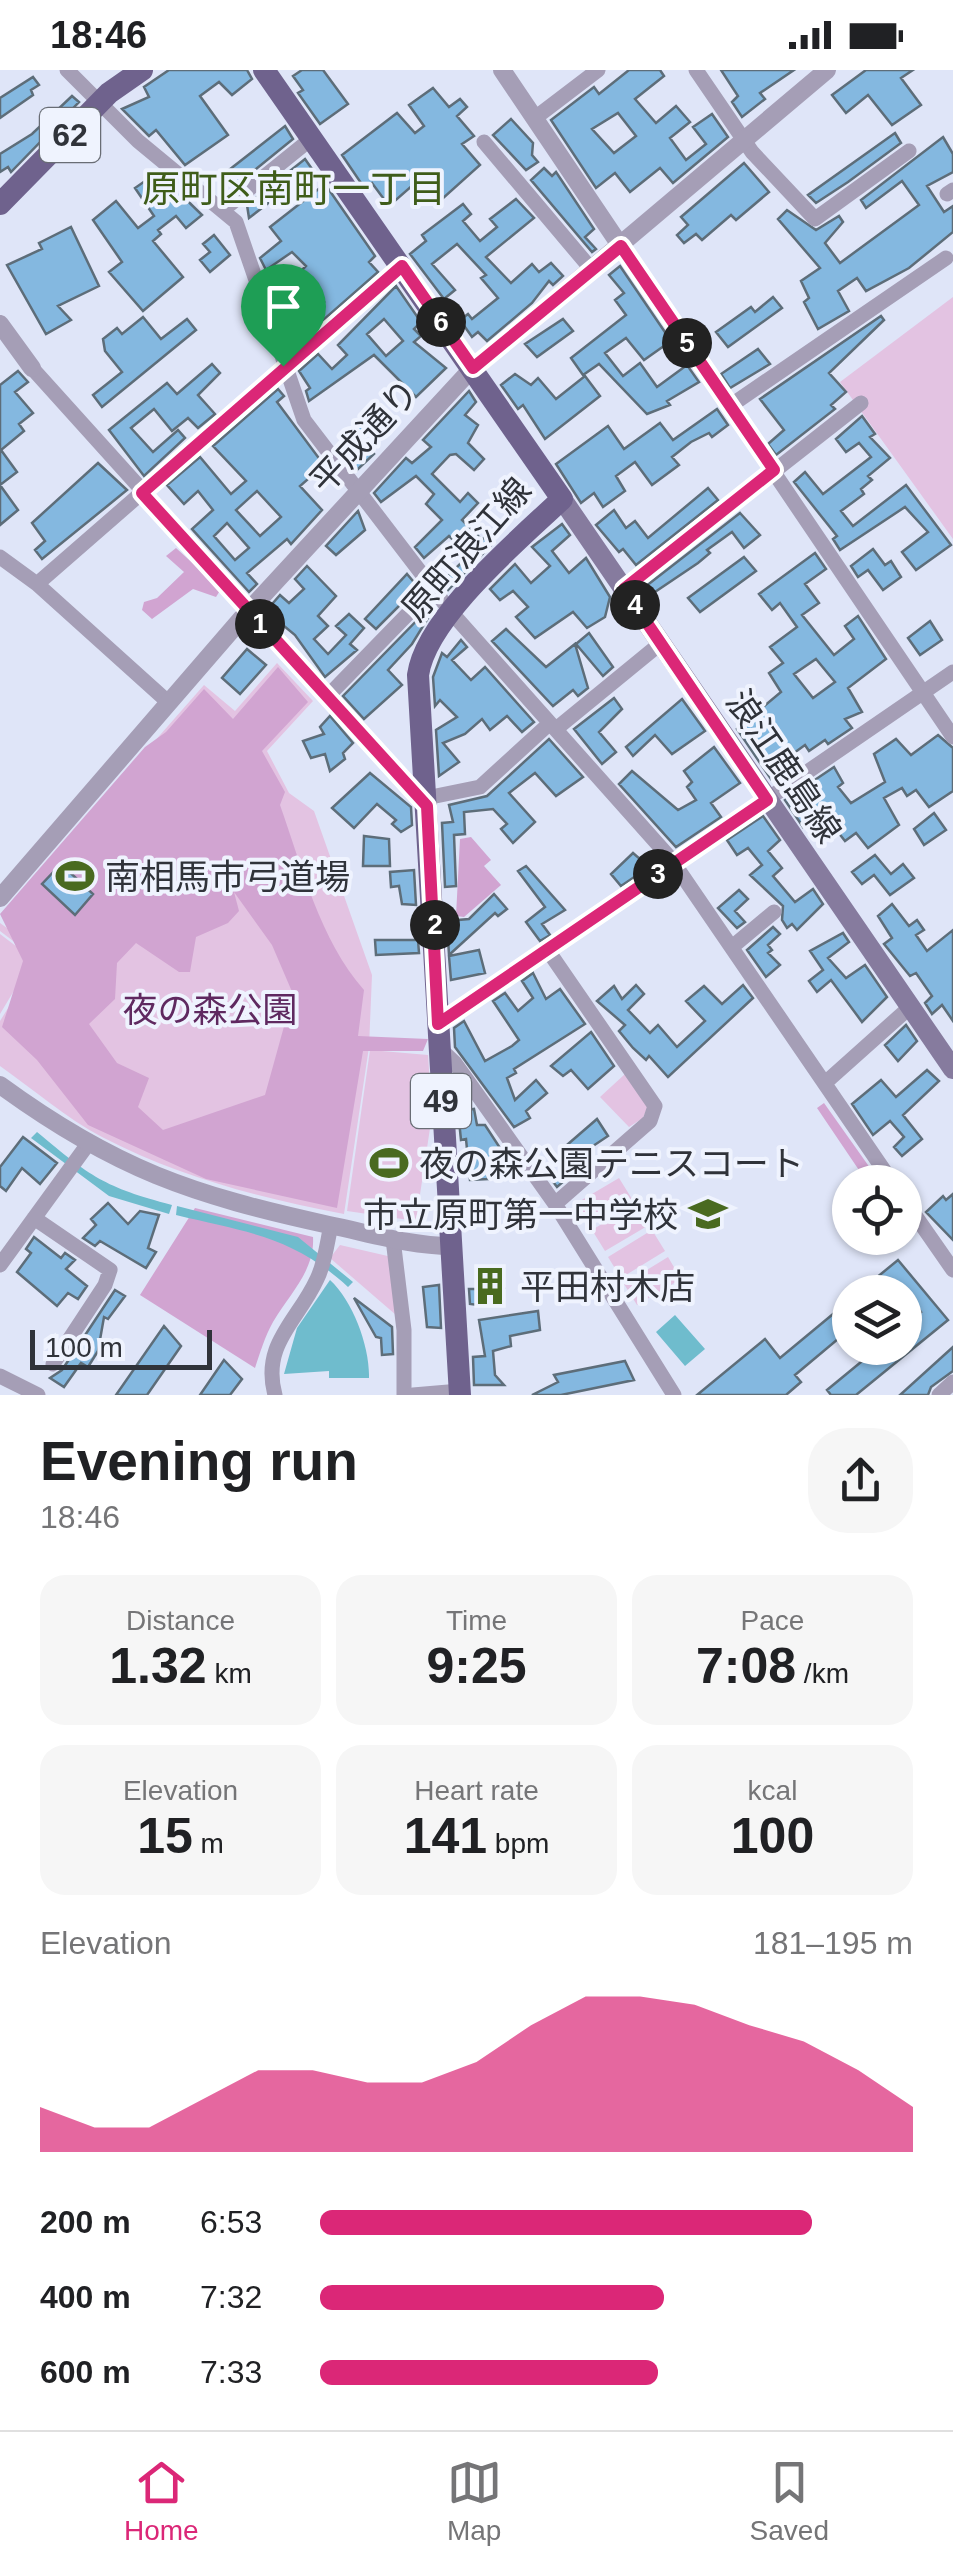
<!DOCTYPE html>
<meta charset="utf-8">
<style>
body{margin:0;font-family:Helvetica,"Noto Sans JP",sans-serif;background:#f6f6f6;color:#202124;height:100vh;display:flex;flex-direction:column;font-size:38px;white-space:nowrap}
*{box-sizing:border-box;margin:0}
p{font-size:32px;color:#757577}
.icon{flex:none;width:55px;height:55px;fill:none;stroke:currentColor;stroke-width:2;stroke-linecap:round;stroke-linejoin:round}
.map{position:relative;height:1325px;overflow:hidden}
.sheet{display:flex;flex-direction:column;background:#fff;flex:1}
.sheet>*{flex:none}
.tools{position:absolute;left:832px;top:1095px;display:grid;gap:20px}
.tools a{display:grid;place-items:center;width:90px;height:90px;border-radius:50%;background:#fff;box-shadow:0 2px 8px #0004;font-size:50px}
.scale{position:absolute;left:30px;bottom:25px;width:182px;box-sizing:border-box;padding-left:10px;border:5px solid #30333a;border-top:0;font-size:28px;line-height:35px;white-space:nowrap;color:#30333a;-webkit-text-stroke:8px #eff3fe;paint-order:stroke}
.pin{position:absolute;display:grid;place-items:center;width:85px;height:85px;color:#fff;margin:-102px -42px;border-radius:50% 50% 50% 0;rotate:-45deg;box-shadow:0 0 10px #0007}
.pin .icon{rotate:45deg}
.km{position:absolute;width:50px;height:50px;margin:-25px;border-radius:50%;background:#222;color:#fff;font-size:28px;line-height:50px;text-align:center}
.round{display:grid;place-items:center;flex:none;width:105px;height:105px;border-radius:40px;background:#f6f6f6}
.overview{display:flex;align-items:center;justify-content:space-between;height:170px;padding:0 40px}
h1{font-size:55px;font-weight:600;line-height:75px}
.metrics{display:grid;grid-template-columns:repeat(3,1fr);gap:15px;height:170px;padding:10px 40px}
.metrics div{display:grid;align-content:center;border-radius:25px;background:#f6f6f6;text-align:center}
.metrics b{font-size:50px;font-weight:600}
.metrics small{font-size:28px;font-weight:400}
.metrics p{font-size:28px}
.chart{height:280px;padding:20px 40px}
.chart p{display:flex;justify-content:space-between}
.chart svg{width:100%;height:180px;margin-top:10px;fill:#db2777;opacity:.7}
ul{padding:0 40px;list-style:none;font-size:32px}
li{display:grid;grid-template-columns:160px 120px 1fr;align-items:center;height:75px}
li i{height:25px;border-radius:12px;background:#db2777}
.status{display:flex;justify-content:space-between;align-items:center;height:70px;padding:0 50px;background:#fff;direction:ltr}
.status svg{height:28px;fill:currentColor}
.tabs{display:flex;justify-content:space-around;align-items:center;height:140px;border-top:2px solid #e0e0e0;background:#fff;font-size:28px;color:#757577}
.tabs a{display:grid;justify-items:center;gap:5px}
.tabs .active{color:#db2777}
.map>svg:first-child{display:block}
.green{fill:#e3c3e2}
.forest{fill:#d1a4d1;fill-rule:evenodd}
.water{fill:#6fbccd}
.building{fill:#84b8e0;stroke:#5d6d79;stroke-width:2.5;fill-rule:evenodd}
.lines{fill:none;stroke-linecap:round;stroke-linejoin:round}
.minor{stroke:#a59eb6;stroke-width:15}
.tertiary{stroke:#a59eb6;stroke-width:18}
.secondary{stroke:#867b9e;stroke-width:20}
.primary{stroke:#6f628d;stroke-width:22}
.route-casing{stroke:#fff;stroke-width:20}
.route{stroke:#db2777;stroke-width:12}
.labels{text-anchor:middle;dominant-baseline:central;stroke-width:8;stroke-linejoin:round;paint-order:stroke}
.shield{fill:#eff3fe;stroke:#696d75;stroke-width:2.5}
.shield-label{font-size:32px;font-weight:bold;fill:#30333a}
.street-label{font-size:35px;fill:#30333a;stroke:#eff3fe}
.poi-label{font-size:35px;fill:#30333a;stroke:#eff3fe;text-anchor:start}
.park-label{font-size:35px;fill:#5f2960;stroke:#eff3fe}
.neighbourhood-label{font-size:38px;fill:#3f5d1a;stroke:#eff3fe}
</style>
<div class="status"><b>18:46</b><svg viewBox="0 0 49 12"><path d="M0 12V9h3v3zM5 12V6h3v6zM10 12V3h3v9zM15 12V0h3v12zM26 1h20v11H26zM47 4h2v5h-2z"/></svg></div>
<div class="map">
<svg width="953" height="1325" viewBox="0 0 953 1325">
<rect width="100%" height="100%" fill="#dfe5f8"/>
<!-- green -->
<path class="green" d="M953,227V469L840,312Z
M277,593L313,631L267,681L289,723L314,741L372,905L369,977L344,1144C260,1128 179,1107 102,1067C66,1048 33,1019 0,996V951L38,890L0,861V853L39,881L153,673L204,615L235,641Z
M0,864L33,889L0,944Z
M370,980L428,985L432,1045L416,1151L347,1141Z
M625,1004L648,1036L643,1048L629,1057L600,1027Z
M619,1108L632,1129L588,1156L575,1134Z
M636,1133L649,1155L605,1181L592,1160Z
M652,1160L665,1181L621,1208L608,1187Z
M340,1175L392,1187L396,1245L330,1188Z
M668,1187L681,1209L637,1235L624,1214Z"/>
<!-- forest -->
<path class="forest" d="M176,478L221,519L216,527L193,519L152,549L142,540L144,532L157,528L184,502L166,486Z
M278,597L308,632L262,681L285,722L280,735C302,797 320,870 364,920L358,966L428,969L423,981H363L337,1138L206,1109L88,1055L37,990L2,957L23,891L0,844L145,677L166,662L204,619L233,649ZM234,822L272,875L293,924L265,1025L163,1060L138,1037L149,1008L117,993L89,954L115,929L117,893L136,873L179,902H190L196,867L228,853L239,841Z
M471,767L491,790L484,796L501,815L464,847L456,846L460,769Z
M824,1033L880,1112H867L817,1038Z
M195,1138L313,1167C315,1200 291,1222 273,1252C265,1266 260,1283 255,1298L140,1225Z"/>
<!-- water -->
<path class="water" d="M37,1062C91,1107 104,1117 172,1135L169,1144L109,1126L31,1068Z
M177,1136L298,1167L353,1212L348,1217C293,1166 246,1162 176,1145Z
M330,1210C353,1231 370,1277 369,1308H329V1301L284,1304L297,1258Z
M675,1245L705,1279L685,1296L656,1262Z"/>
<!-- building -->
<path class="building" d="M169,0H247L252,9L232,25L219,12L200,26L228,65L185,95L156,60L149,66L122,39L149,27L144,17Z
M302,0H323L348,34L320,54L298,23L303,20L293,6Z
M629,0H660L664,6L635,29L656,53L676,36L690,52L670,68L686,90L706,74L693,57L712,44L728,67L673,113L660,98L630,122L615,103L596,118L551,50L594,17L599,24ZM618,43L636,66L614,83L592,59Z
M721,0H794L760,23L765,29L742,47L732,32L738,26Z
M866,0H913L901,8L921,35L892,55L868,25L846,43L832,25Z
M33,7L39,15L31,20L33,25L0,48V28Z
M433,18L449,37L460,29L467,37L457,46L474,66L462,74L480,95L441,130L422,107L389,136L372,113L365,119L342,85L397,43L415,63L424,56L409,35Z
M72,26L79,32L11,102L8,97L0,102V84L32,64Z
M511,49L533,73L532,85L538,92L526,100L493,65Z
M285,56L293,69L235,116L229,100Z
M895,63L901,73L848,112L816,133L808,125Z
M943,67L953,84V102L927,116L944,142L953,136V162L909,198L866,221L857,208L838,221L849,241L818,259L804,232L809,228L801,211L820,198L778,149L787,140L816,160L839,146L843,152L825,173L840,193L919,135L902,111L866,138L861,130Z
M305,89L312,99L249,148L247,135Z
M744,93L769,122L736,150L731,145L702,170L696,164L684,173L677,165L688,155L681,147Z
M544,98L552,106L556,102L594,159L585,167L596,179L592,182L531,110Z
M158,102L202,145L186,158L176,146L158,160L161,164L153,171L183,207L143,241L109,202L122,192L93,150L116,131L138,158L154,146L135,118Z
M325,114L375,186L369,192L378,202L321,252L312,242L324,232L296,206L306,196L292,182L266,200L260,188L281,171L270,157Z
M516,129L534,148L486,187L511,213L532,194L539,202L551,193L563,206L553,215L549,211L532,233L487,271L478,262L472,267L460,250L468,244L472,249L498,228L481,208L486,205L457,174L432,194L455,220L444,229L410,184L426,171L422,165L463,134L471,144L463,151L480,171L497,157L490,149Z
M71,157L99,216L58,236L71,250L46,264L7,195L42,179L39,173Z
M214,165L230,185L210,202L200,190L210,182L203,174Z
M620,196L671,271L644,290L626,268L605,283L623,306L640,293L657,317L687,295L699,312L667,331L670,335L647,344L599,294L583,305L571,288L626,245L615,230L624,223L609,205Z
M396,216L421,252L414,259L421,266L414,272L446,298L416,327L374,285L309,331L306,321L310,318L299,301L318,284L332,299L347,285L338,275ZM384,249L403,271L386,286L367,264Z
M773,227L782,238L728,277L716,262L751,237L755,242Z
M881,246L884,250L829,303L846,322L831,335L835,339L776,385L768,374L784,360L760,329Z
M143,247L161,269L187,249L196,260L102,337L93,325L122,302L105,281L103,269L117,258L122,264Z
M563,249L573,261L537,287L525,274Z
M758,279L770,294L730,318L721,304Z
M212,294L220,303L198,325L215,344L198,358L188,348L172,361L154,339L131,358L153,382L178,360L185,368L144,406L109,360L167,313L177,324Z
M18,301L28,312L15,322L33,343L19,354L24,361L1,380L17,402L0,415L18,440L0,455V315Z
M515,304L531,315L538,308L556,329L585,306L600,326L545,369L523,335L518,339L501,315Z
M278,319L284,326L277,332L324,395L300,416L322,440L291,474L287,469L247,503L257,514L249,522L192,459L213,440L198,421L184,434L167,415L200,387L231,424L246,411L213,376ZM257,421L281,447L260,466L236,440ZM227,453L249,478L235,490L214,466Z
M469,321L476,332L465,345L478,355L468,373L484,389L474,400L456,384L450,385L432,404L460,432L468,423L478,433L462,450L482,470L486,466L493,473L448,520L442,512L469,485L449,466L424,488L415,477L442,450L426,434L434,424L416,406L381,432L374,423L406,388L412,393L431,377L423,370Z
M717,339L728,355L712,367L709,363L691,372L672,387L679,395L652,415L635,392L616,406L625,421L603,437L594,423L581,433L556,394L608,356L624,379L660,353L673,370Z
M862,346L875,364L870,367L890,388L868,406L872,410L861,419L864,424L841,441L853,456L906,415L951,475L916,500L902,482L928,462L905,437L840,480L833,469L837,466L794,412L805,402L823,424L871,387L859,373L846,382L836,369Z
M364,349L372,358L360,368L374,384L357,400L349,390L357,382L344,369Z
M98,393L127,420L42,489L35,480L45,471L32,453Z
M708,418L718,430L636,495L623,479L619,482L596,455L614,440L626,458L635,451L648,468Z
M358,441L365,460L336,485L326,476Z
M740,443L760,465L744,478L732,462L707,480L710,483L698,493L646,528L641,520Z
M562,454L570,465L552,481L569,503L586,488L610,527L605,547L587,558L573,542L535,568L516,547L528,537L513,521L500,530L490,519L515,494L531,513L550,496L532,477Z
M873,479L885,495L891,491L901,507L883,520L868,500L858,507L851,496Z
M815,483L826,499L805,514L819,533L802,545L834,585L854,569L845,556L858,546L886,589L848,618L862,642L845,649L852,658L828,674L825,670L809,681L805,675L787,688L791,694L771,709L737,659L781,622L769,603L783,593L770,577L797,557L780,533L772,540L759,524ZM816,589L835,612L813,628L794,604Z
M744,487L756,501L700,542L688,528Z
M307,496L336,526L318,546L328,556L314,569L328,584L346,565L336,556L349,544L364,558L350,574L357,580L325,607L295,565L266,541L280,525L289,533L304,519L295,509Z
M407,504L418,517L376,559L365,549Z
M430,537L433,540L412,574L388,600L402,615L364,649L343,626Z
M930,551L942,570L920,585L908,568Z
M506,559L546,597L575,574L588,618L578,626L573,620L553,636L492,571Z
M589,563L613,597L603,606L576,574Z
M461,570L467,577L452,590L471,610L485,597L534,652L522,662L507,646L490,660L482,649L465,664L443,673L459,692L439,706L436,660L457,647L440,630L435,636L433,607L442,583L447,587Z
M247,579L266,595L240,624L222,608Z
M614,628L622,639L599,662L616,682L602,694L574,659Z
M682,629L705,661L672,684L655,665L633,686L626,677Z
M330,646L353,673L343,683L345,689L330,701L325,684L311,688L303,671L324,664L320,657Z
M938,665L953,678V721L929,737L916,720L907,726L902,718L884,728L899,755L868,778L856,763L845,771L823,743L803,757L785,730L834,697L843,713L838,717L851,733L885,712L874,684L896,669L911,685Z
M549,669L583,707L556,726L535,703L509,723L535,752L513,773L501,759L507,754L493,739L464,742L465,764L454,765L456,816L445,817L442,753L453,752L449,735L487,726Z
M714,677L740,713L711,733L721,747L676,777L619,714L632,701L678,740L696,730L687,717L692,712L684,701Z
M370,703L411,737L412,755L401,762L392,754L396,750L377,734L354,758L332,738Z
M934,743L946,760L924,775L914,759Z
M763,746L780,770L768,781L782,798L773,806L795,832L813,819L823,834L797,860L792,854L787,858L782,850L783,836L750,805L762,795L748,778L737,785L727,770Z
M364,766L389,769L390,796H363Z
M633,783L641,790L650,783L658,791L621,816L611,804Z
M875,785L891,804L903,794L914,808L890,825L874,805L862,814L852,802Z
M61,794L93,824L75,845L42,814Z
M526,796L565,840L542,854L550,865L540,871L526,852L545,837L518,801Z
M414,800L416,835L402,834L399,816L391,817L390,802Z
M739,820L748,829L735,841L745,852L737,858L718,838Z
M494,824L507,839L498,846L495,843L449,885L447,851L469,849Z
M892,834L909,856L917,850L924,860L916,865L927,881L953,860V951L942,935L932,944L925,933L932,926L916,903L910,906L884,874L892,868L878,846Z
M773,857L780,864L768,875L772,880L768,883L780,895L766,907L747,880Z
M843,863L849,872L828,888L846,908L865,895L887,927L862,952L831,910L817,922L809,911L823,900L810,881Z
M375,870H418L419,883L376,885Z
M479,880L485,903L451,910L449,886Z
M533,903L546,929L560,919L585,954L514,999L516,1003L507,1008L515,1030L536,1010L547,1023L526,1041L530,1048L514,1057L455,977L454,958L464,951L485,991L512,976L519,970L493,931L505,923L518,941L533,928L522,911Z
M636,915L644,924L628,940L650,963L658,955L677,977L705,951L686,931L704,916L722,934L743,915L753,928L668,1007L649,986L646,990L633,978L619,961L625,955L597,931L614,916L622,929Z
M906,955L917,971L898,991L885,975Z
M591,962L614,996L588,1019L571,1000L563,1006L551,996Z
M927,1000L939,1011L903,1045L922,1069L902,1086L894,1077L904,1067L890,1051L873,1065L852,1034L881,1010L896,1027Z
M474,1039L477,1055H485L502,1081L500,1098L488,1104V1109L470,1110L466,1069L461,1070L458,1041Z
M597,1049L608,1066L581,1084L586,1092L557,1117L551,1109L570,1095L560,1081Z
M23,1067L57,1093L40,1114L22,1098L6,1121L0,1116V1097Z
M953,1124V1170L926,1142L943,1126L946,1130Z
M108,1133L128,1154L140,1141L159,1145L148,1178L156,1182L146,1198L100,1171L95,1176L83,1168L96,1155L91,1149Z
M34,1167L61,1188L65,1183L75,1190L66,1199L87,1216L78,1229L68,1223L57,1236L17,1202L31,1183L26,1179Z
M898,1190L948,1250L856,1325H831L827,1320L878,1278H905V1256L921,1242L905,1222L901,1218L895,1222H859Z
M496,1197L504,1218L478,1235L470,1234L469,1219H477L480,1207Z
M439,1215L441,1258L427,1257L423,1217Z
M115,1220L125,1226L108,1249L104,1247L98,1281L88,1297L81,1293L64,1317L50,1308L62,1300Z
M354,1228L392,1257L393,1284L382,1285L381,1268L376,1267Z
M850,1230V1259L795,1305L801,1312L786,1325H697L765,1269L780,1288Z
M538,1241L540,1260L510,1266L511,1276L493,1281L495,1305L504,1315H474L473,1287L485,1286L479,1250Z
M164,1256L181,1276L147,1325H116Z
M953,1277V1301L931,1317L928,1325H900Z
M224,1290L242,1309L230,1325H200Z
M625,1291L634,1310L561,1325H532L558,1312L554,1305Z"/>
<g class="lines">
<!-- minor -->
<path class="minor" d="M67,0L138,71L236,152L304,350L451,542L671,789L892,1112
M696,0L752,82L815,149L909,81
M535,48L598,0
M484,72L592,200
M947,124L953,120
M223,140L312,68
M628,187L953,667
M32,298L427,736
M730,336L946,188
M0,487L37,514L402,196
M37,514L168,632
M624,519L861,333
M327,627L433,518
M556,659L661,573
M426,728L480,717L550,653
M732,877L774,842
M549,882L655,1036L650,1051L555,1134
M438,955L953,602
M438,977L455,993L555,1134L674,1325
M825,1013L910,937
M905,1131L953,1200
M34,1148L110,1200L105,1215L53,1294
M393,1169L404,1260V1325
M0,1195L88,1074
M0,1306L38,1325
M275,1325C261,1274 298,1251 317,1209C325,1193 327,1173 331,1155
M413,1325L460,1321
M939,1325L953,1312"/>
<!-- tertiary -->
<path class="tertiary" d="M502,0L628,187
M0,254L32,298
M0,828L242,548L467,304L827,0
M0,1015C115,1099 192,1125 329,1155C369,1163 410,1176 451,1176"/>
<!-- secondary -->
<path class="secondary" d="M562,429L953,999"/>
<!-- primary -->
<path class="primary" d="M264,0L562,429C520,469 426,547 418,605L460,1325
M0,134L109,23L142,0"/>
</g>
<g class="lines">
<!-- route casing -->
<g class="route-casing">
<path id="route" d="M621,176L774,400L624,519L767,730L438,954L427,736L142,423L402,196L473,298Z"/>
</g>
<!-- route -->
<use href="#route" class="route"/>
</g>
<!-- icons -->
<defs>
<g id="stadium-bare" transform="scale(3)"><path d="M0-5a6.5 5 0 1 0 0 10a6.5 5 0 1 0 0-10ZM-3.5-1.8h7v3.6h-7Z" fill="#496a20" stroke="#eff3fe" stroke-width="2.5" paint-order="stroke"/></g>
<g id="school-bare" transform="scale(3)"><path d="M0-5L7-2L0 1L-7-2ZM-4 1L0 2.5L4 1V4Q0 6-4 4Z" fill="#496a20" stroke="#eff3fe" stroke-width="2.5" paint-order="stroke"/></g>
<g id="building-bare" transform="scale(3)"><path d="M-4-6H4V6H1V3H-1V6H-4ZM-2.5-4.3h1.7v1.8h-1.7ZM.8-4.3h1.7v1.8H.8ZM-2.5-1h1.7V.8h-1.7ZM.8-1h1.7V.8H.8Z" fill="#496a20" stroke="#eff3fe" stroke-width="2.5" paint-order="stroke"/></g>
</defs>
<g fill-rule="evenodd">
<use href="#stadium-bare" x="75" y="806"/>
<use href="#stadium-bare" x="389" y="1093"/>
<use href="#school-bare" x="708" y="1144"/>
<use href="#building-bare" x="490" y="1216"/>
</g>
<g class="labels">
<!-- shield labels -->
<g class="shield">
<rect x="40" y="38" width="60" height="54" rx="8"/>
<rect x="411" y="1004" width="60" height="54" rx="8"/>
</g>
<g class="shield-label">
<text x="70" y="65">62</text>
<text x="441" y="1031">49</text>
</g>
<!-- street labels -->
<g class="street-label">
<text transform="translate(364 366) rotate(-47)">平成通り</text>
<text transform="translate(466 479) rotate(-49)">原町浪江線</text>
<text transform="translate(784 696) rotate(56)">浪江鹿島線</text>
</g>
<!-- poi labels -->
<g class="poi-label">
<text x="105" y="806">南相馬市弓道場</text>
<text x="419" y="1093">夜の森公園テニスコート</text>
<text x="678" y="1144" text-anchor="end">市立原町第一中学校</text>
<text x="520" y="1216">平田村木店</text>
</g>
<!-- park labels -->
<g class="park-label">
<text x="210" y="939">夜の森公園</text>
</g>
<!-- neighbourhood labels -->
<g class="neighbourhood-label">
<text x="294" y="119">原町区南町一丁目</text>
</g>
</g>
</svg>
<div class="tools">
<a><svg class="icon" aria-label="locate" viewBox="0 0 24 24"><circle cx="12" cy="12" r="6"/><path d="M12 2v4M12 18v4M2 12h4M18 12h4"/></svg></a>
<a><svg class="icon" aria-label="layers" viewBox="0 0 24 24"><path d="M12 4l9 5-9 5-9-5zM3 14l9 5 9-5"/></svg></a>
</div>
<div class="scale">100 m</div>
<div class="pin" style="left:283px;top:296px;background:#1e9e55"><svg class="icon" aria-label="arrive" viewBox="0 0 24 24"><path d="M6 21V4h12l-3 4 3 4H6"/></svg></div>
<b class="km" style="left:260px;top:554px">1</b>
<b class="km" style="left:435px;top:855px">2</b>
<b class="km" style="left:658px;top:804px">3</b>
<b class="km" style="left:635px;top:535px">4</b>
<b class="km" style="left:687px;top:273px">5</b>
<b class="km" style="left:441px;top:252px">6</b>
</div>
<section class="sheet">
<div class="overview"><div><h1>Evening run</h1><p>18:46</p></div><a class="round"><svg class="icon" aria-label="share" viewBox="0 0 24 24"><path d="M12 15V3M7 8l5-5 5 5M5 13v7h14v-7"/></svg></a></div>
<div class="metrics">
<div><p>Distance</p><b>1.32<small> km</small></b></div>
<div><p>Time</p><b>9:25</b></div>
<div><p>Pace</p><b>7:08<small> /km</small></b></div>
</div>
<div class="metrics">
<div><p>Elevation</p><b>15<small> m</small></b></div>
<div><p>Heart rate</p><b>141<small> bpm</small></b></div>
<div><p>kcal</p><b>100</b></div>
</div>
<div class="chart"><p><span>Elevation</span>181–195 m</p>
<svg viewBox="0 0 160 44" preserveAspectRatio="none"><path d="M0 44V33L10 38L20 38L30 31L40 24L50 24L60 27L70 27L80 22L90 13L100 6L110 6L120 8L130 13L140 17L150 24L160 33V44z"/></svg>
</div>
<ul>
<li><b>200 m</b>6:53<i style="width:83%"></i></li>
<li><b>400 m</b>7:32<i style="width:58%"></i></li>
<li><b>600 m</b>7:33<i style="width:57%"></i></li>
</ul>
</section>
<nav class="tabs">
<a class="active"><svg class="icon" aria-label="home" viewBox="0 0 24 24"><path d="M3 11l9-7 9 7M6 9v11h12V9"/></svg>Home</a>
<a><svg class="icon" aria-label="map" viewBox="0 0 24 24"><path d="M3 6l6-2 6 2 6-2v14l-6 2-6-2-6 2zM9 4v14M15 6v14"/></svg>Map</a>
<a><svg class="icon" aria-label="saved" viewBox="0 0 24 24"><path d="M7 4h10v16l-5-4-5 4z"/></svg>Saved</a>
</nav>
